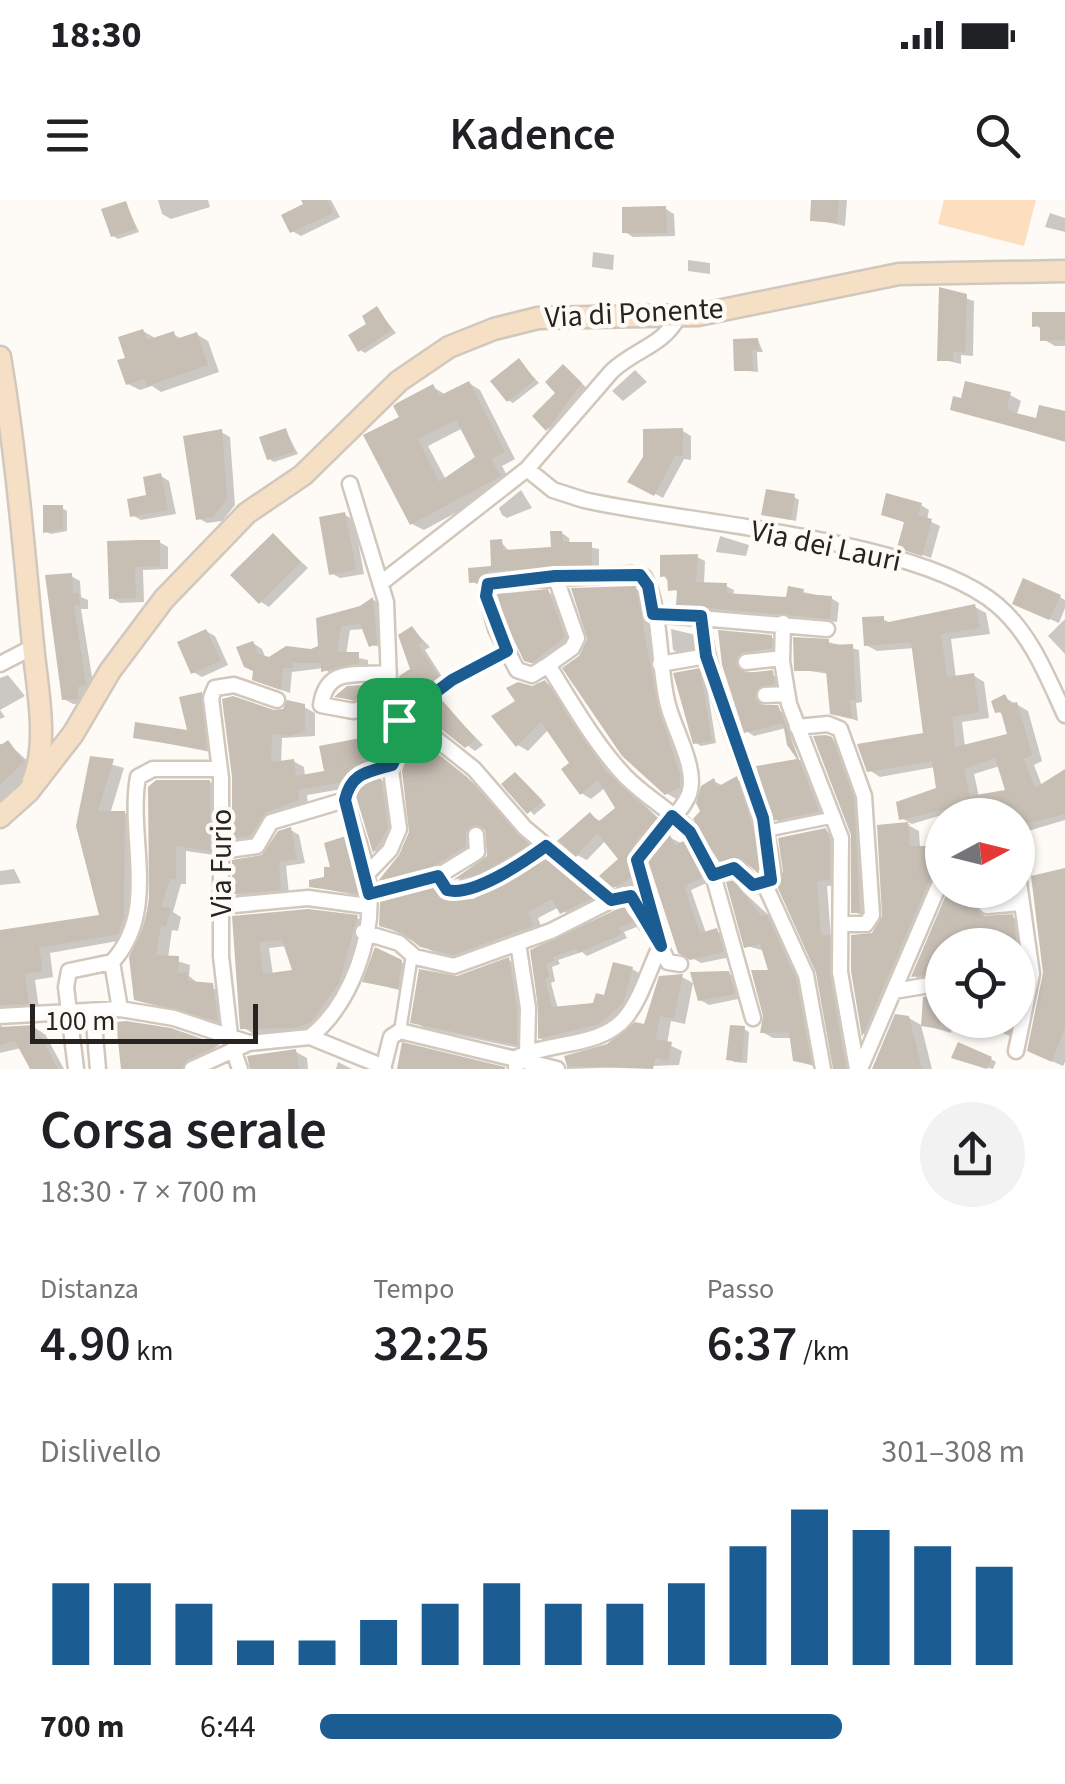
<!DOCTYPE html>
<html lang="it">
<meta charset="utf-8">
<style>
body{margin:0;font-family:"Source Sans 3",sans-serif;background:#f2f2f2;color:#202124;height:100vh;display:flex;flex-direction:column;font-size:38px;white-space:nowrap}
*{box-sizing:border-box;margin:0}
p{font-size:32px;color:#757577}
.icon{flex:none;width:55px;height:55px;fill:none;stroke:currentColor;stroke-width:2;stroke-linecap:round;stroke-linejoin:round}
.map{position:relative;height:869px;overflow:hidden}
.details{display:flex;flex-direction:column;background:#fff;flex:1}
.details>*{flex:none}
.needle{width:65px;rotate:83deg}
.tools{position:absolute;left:925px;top:598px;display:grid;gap:20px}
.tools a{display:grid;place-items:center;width:110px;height:110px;border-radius:50%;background:#fff;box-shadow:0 2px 8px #0004;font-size:50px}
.scale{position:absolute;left:30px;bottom:25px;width:228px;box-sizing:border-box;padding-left:10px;border:5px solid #272320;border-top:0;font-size:28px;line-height:35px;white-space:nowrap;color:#272320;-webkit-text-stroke:8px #fefaf6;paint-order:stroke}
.pin{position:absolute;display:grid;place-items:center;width:85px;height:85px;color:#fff;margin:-42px;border-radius:20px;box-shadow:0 5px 15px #0006}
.round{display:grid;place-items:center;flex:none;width:105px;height:105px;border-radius:52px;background:#f2f2f2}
.summary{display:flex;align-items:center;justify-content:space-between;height:170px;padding:0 40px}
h1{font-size:55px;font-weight:600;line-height:75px}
.figures{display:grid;grid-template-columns:repeat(3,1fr);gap:15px;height:170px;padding:10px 40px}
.figures div{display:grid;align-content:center}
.figures b{font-size:50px;font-weight:600}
.figures small{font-size:28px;font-weight:400}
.figures p{font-size:28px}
.chart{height:280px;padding:20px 40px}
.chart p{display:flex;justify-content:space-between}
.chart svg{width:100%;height:180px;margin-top:10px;stroke:#1b5d92;stroke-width:6}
ul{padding:0 40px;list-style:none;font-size:32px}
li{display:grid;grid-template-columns:160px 120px 1fr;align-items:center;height:75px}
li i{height:25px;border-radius:12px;background:#1b5d92}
.status{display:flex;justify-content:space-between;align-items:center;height:70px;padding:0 50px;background:#fff;direction:ltr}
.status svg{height:28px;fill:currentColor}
header{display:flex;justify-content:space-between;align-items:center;height:130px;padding:0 40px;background:#fff;font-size:45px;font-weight:600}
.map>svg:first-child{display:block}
.green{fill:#fddebe}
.shadow{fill:#0003;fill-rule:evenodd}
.building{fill:#c7beb4;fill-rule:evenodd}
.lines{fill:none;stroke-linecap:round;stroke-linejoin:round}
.pedestrian-casing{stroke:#d1c7bd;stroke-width:15}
.minor-casing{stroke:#d1c7bd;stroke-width:19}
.secondary-casing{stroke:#d1c7bd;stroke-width:25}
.pedestrian{stroke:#fff;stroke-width:10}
.minor{stroke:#fff;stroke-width:14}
.secondary{stroke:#f6e0c5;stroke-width:20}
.route-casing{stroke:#fff;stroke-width:20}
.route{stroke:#1b5d92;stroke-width:12}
.labels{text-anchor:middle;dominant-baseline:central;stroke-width:9;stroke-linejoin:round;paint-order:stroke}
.street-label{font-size:30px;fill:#272320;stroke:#fefaf6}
</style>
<div class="status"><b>18:30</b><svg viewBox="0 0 49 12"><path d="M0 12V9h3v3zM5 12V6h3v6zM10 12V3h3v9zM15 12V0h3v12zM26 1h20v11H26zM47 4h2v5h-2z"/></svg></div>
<header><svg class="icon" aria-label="menu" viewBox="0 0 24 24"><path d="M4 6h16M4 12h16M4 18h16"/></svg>Kadence<svg class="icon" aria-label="search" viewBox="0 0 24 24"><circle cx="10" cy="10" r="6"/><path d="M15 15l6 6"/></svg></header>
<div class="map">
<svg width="1065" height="869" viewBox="0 0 1065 869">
<rect width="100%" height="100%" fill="#fefaf6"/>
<!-- green -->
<path class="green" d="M944,0H1036L1024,46L938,24Z"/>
<!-- shadow -->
<path class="shadow" d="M158,0H208L210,7L171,19L162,14Z
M304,0H331L340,17L301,36L292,31L306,5Z
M814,0H847L845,26L812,19Z
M126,4L139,32L118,39L113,36Z
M666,9L674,14L675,36L633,37L625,32Z
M1050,13L1065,18V32L1045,27Z
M593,52L614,55L613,70L592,67Z
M688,60L710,63V74L688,71Z
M941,90L974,101L973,156L961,155V164L940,159Z
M377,109L396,133L365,153L360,150Z
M1065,114V146H1055L1043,139V130L1035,125Z
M143,131L155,138L173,134L182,139L196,134L208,141L219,172L161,192L152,186L140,190L128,184V159Z
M758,140L763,152H757L758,172L736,170Z
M519,161L539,183L513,203L508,200Z
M564,167L589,190L556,233L548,229Z
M635,170L647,182L623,201L612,191Z
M469,183L480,190L515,259L502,266L511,283L424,330L412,324L403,218L433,187L446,195ZM463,228L478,258L446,280L428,246Z
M1010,195L1021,201L1017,214L1037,221L1065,214V242L953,209Z
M286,231L298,254L274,262L269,259Z
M683,231L691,236V260L684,259L663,298L631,281Z
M221,232L230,237L235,305L222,321L207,323L198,318Z
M161,276L169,281L176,314L141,320L132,315Z
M521,290L532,308L507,318L502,315L499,308Z
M794,297L799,300L796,321L764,314Z
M921,305L929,310L927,320L940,326L931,358L900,347L906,323L883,314Z
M62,308L67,311V331L51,334L46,332Z
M345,315L354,320L364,374L340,378L331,373Z
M562,333L569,338L570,344L599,349V369L499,374L480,386L472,381L493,368L501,342L510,352L554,350Z
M273,336L308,368L269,407L261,402Z
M720,336L749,345L746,356L716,352Z
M159,342L168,347V369L143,370L144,402L120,403L111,398L110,344Z
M697,357L705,361L704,384L726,386L734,390L733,396L788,399L803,392L831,398L839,403L837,422L687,408L679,404V394L663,375Z
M71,376L80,381L81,397L88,400V409H81L94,489L86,492V503L73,504L64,499Z
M636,389L647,395L690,593L678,600L666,593Z
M548,392L560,399L576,444L539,467L526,460Z
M1060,397L1065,400V408L1059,423L1024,408Z
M374,400L382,405L386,448L371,445L364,429L350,430L346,455L368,460V468L333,476L324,468L292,472L290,493L264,484L253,443L262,449L266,459L311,451L320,447L318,420L361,408Z
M975,407L986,413L990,434L951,439L956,478L973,475L984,482L989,518L962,522L965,547L1010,536L1004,515L997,511L1004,497L1028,511L1042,561L1034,565L1042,586L1065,572V620L1018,634L1023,673L1020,699L1005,700L989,690H1018V615H942L912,624L901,618L938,590L935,567L880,577L869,570L926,535L915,448L877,451L866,445L883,419L892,424ZM1000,566L1008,591L979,597L974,574Z
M1065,419V454L1048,436Z
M412,429L430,447L425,450L446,483L414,509L406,504L402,477L413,470Z
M671,429L696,435L698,452L682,455L673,450Z
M206,431L215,436L228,465L202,477L193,472Z
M721,433L771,437L780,442L779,452L749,457L743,471L781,477L782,488L767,490L763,507L787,513L826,615L784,624L775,619L759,568L801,560L786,528L754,536L746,531Z
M828,442L859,450L862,502L856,503L858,521L832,512L829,474L797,469Z
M700,471L705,474L716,543L701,546L696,543Z
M8,475L25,496L0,510L5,517L0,519V478Z
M544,482L555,488L615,578L666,625L642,652L640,684L625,692L614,686L622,660L606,640L587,660L577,655L590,615L602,622L618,608L606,587L591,599L581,593L572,564L549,529L528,551L518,545L533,488Z
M378,487L388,497L363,504L338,496Z
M202,495L210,499L215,553L136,537L191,533Z
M441,502L483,545L475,551L444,528L418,520Z
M304,507L315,513V536L282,538L281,563L293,561L304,567L305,577L327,573L379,537L384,516L394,522V564L360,575L354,587L307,595L308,605L277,617L261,641L244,643L234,637L274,513Z
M831,539L839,544L861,604L868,717L854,712L853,634Z
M8,543L36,569L0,601V544Z
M437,554L476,585L536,651L490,678L465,684L458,680L489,657L488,626L475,636V651L444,670L390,684L382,680L402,656Z
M92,559L124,568L110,614L125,613L136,620L138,703L129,739L50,753L53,777L35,780L39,809L0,822V733L102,717Z
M520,579L546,605L534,615L505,584Z
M737,579L748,586L770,678L751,664L733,668L720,661L714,581L723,586Z
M381,580L389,585L396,633L382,655L375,651L360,603Z
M210,582L221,589V656L186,651V684H181L173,712L181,717L178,731L172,730L168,758L190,765L189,776L199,784L224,792L228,826L136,799L134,756L151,698V585Z
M912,624L908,625L919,631L920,648L941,655L942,681L874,841L864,835L853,771L885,716L879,627Z
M291,630L299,635L305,663L286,666L289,694L243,698L234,693Z
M825,630L836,637L840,685L827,686L831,738L840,743L856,869H836L819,772L780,686Z
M671,638L692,649L709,682L691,690L706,733L716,731L725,736L731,757L701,763L680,751Z
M345,639L354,644L365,697L311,686L327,679Z
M1065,668V862L1063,866L1040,856L1045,773L1032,678Z
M14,669L21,683L0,685V671Z
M557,669L601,705L573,719L559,707L538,718L543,732L466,760L434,752L381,724L433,691L450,703L473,701Z
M734,683L778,724L806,786L821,869L795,859L792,838H773L762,832L771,772L765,751L747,746Z
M950,690H976L971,693L974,706L987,718L1012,717L1024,723L1032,781L1019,840L988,827L990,820H1018V745H942V779L924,782L914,776Z
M624,709L639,726L624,732L627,738L587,756L582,752L558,760L560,764L552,767L555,781L551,783L558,809L595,805L632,769L639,773L629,807L617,821L594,832L547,842L540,838L533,751Z
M234,718H357L368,724L328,822L307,833L254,834L242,827ZM287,746L295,772L273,775L269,748Z
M509,760L521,767L528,850L425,828L413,821L457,779Z
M401,762L410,767L406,792L366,781Z
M728,773L737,779L743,798L709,805L700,800Z
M682,777L693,783L685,824L671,821L667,844L682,851L679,865L567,869V857L608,846L645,826Z
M942,795V820H953L951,833L924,825L925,799Z
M909,818L921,825L932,869H877Z
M0,824L3,828L33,827L45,834L64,869H32L21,848L0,853Z
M744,829L749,832L747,863L734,862L729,859Z
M171,831L228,852L195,869H121Z
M296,852L307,858L308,869H253Z
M991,859L996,862L993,869L959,860Z
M338,862L352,869H336Z"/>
<!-- building -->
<path class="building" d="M301,0H327L333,13L290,33L281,15L303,4Z
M811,0H839L837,23L810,21Z
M126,1L136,29L111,37L101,9Z
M666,6L667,33H622V7Z
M939,87L967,94L965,152H953V161H937Z
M377,106L392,130L358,152L348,135L366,124L362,116Z
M1032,112H1065V140L1040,141V126L1032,127Z
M143,129L147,140L174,131L176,139L197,132L208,165L147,186L144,179L126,185L117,160L125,158L118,137Z
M758,138L759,150H752L753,171H734L733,139Z
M519,158L535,180L507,202L490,181Z
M563,164L582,183L546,231L532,216L555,193L545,182Z
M469,181L505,252L491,259L501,276L410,325L363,235L399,217L393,206L397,203L433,184L439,196ZM456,220L475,257L439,282L418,239Z
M965,181L1011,192L1007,207L1012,212L1036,218L1039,205L1065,211V241L950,210L953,196L961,198Z
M286,228L294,252L267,260L259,237Z
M683,228V256H675L654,296L627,282L643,257V229Z
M222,229L227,299L213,317L196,320L183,236Z
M161,273L168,310L130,317L127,299L146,295L143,277Z
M766,289L795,294L791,320L761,315Z
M886,293L922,303L918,315L932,319L922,356L897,348L904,322L881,315Z
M43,305H63V329L43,333Z
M345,312L356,370L329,375L319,317Z
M550,331H562L563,342H592V366L490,371L480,382L469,383L468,368L491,366L490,340L502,339L503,350L551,347Z
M273,333L301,362L259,404L230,375Z
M141,340H160V366L135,367L136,398L109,399L107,341Z
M698,354L696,382L727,383L726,393L786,397L788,386L804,389L803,394L832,396L830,419L676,405L677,390L668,391L667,376L660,377V355Z
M72,373L73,393H79L80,405H74L86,485L78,487V499L62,500L45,375Z
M1023,378L1061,395L1049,420L1012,404Z
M636,386L658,507L680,574V587L665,595L622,556L562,468L579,456L587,439L571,388Z
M548,389L565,437L531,463L524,461L506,424L497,394Z
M373,397L377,444L369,447L360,424L341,426L337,452H359V463L321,472V463H292V468H283L281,490L252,480L253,471L244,467L236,447L253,441L258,454L269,457L286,446L311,449L318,446L316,418L360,406Z
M975,404L980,428L941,434L947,477L974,473L979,512L952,517L955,547L1007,534L1001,512L995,513L991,501L1005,494L1010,504L1017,502L1032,555L1024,559L1035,588L1065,569V614L1018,626V615H964L962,606L899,620L896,602L936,588L932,561L867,572L857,544L923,533L911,442L864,446L862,417L884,416V423ZM995,558L1005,590L970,596L964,569Z
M412,426L423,441L418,445L439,477L404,506L399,476L410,469L398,435Z
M206,429L221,461L191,474L177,442Z
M718,430L772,435V448L741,453L736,464L746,473L773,470L775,484L759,487L756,500L761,505H778L819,611L773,621L756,566L797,559L787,545L783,523L744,533L722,465Z
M793,437L829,439V445L853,444L856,500H850L852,519L830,514L826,471H794Z
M700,468L712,541L693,544L673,473Z
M545,480L605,570L657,618L628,655L631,678L613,688L599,676L618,659L597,633L576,657L557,641L590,612L598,622L615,608L598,580L580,595L561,569L569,563L541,522L516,547L491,516L515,501L506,488L518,482L532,486Z
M379,484L380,492L353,500L334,497L347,486Z
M202,492L207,550L133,538L135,522L187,530L179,497Z
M233,496L274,510L283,509L287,500L305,504V531L290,536L272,534L271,562L294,559L296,576L324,571L319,546L376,535L373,516L384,514L389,543L384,558L350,570L343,582L298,590L299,600L267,612L250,636L232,639V577L222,499Z
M441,499L476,539L465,548L436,525L414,521Z
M826,535L832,537L854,598L860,713H851V635L813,536Z
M8,540L24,562L0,585V546Z
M427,545L467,577L529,645L480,674L453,680L487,656L485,630L474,625L466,631V646L434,666L378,681L399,655L409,632L402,571L408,554Z
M90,556L114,559L98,611H125L124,717L118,734L39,748L43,771L25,774L29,804L0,805V730L99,715L76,626Z
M515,572L543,601L527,614L501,584Z
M737,576L757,642L759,674L740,658L719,662L693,619L700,611L696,603L701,586L714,578L717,587Z
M381,578L388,628L373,653L356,596L361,584Z
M156,580H210V651L176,646V679H170L161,707L171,708L166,727L161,725L156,755L179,756L178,773L188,772V781L213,783L218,821L134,800L129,757L145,723L149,698L148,587Z
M908,622L910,646H930L931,677L862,837L851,771V735L872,733L882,716L877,625Z
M291,627L297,659L279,662L281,690L232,694V660L262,655L278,631Z
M826,628L830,640V680L817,681L821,735H830V774L846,869H833L816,773L777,686L783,671L778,638Z
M670,635L675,645L684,641L702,678L684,686L700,733L717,728L724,752L690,760L678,753L648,661Z
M346,636L358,694L309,687V680L324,677V667H330L324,643Z
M546,659L592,698L560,714L552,699L528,712L533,726L453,755L420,747L403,733L379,726L380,702L433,688L445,700L473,699Z
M1065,668V827L1052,862L1027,851L1043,773L1031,676Z
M734,680L761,716L767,715L796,778L812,865L793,861L789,832L760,833L763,816L751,770H768L760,744L744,748L726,682Z
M948,690H961L983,716L1013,714L1017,745H942V773L911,777Z
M624,706L633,722L619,728L622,734L578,753L576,749L553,757L554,761L546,764L549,777L545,779L552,807L593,803L596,793L604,795L613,762L633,767L623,803L599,824L538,839V806L530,750Z
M308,709L358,715L339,783L311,822L294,828L240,829L232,716ZM282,740L292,770L263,774L259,742Z
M375,747L402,760L398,789L362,782Z
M509,757L517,809V845L410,823L419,769L457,776Z
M729,771L735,794L698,801L690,772Z
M683,774L674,819L660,816L656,839L672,842L668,861L655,858L653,869L567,866L564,856L607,844L635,822L644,824L659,776Z
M942,794L940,829L921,826L923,797Z
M895,814L909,816L922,869H872Z
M126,821L171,828L220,845L187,860L181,869H121L116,822Z
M34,825L58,869H30L15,841L0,845V827Z
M730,825L745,826L742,862L726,860Z
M402,842L505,867V869H397Z
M958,842L992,857L987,869L951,858Z
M296,849L299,869H250L247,856Z"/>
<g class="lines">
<!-- pedestrian casing -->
<g class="pedestrian-casing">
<path id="pedestrian" d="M399,521L445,484L507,451
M345,600L355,577L392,565
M766,631L835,617
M400,831L412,755"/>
</g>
<!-- minor casing -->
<g class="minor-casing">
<path id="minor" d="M527,269L553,290L584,300C690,324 918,338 997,405C1031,434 1047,476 1065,515
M350,284L386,402L389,481L400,544L391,570L399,629L390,650L367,674
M381,383L527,269L612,171C634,150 664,145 678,117
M653,414L827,429
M701,416C710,505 763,584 773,673L765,685
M783,423L782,461L789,504L841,638L840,772L857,869
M746,462L782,458
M0,464L33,447
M660,464L707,456
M548,465L572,448L577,438L555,376
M388,473C355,476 327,466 321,505L353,511L393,500
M765,495L787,494
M399,521L414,536L430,534L474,569L525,628L611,700
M797,527L828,524L840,529L864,596L872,715L866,724H841
M221,651L257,646L271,622L345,600C353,627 365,655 368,683C376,735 351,804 310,837
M713,675L753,818
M438,676L477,652L476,635
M765,685L806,775L823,869
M971,690L987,706L1022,703
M369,694L438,676L447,690C473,697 524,662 546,646
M223,706L308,698L368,706
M363,732L399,743L415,757L454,766L551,731L624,694L634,699L646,724
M658,742L668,762L680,764
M518,743L528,808L527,853
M112,762C160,710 127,638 138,577L153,569H220
M894,791L942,783
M93,811L98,869
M0,816L120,809L174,818L249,843L310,837L384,867
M230,835L221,756V578L211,498L215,488L234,485L277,500
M233,849L240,869
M1016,851L1032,774L1018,675
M76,869L66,787L69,771L112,762L120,809
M192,869L249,843
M383,869L391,837L400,831L557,869
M516,869V858C550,841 601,848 626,817C642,797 649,768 661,745L637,660C647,634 679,620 689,594C698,569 674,530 668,505C658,470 662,407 644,377L632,374L491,382L486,393L496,429L517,470L532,475L548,465C572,503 594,543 625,576C643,595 667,608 686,627C698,639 705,660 713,675L738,668L753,685H765
M860,869L942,678"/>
</g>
<!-- secondary casing -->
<g class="secondary-casing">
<path id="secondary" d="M0,157C16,252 24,349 33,445C37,488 49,541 33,581
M0,617L28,592L73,534L110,471L164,399L247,313L303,275L399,181L449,147L494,129L538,118L698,115L899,74L1065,71"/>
</g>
<!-- pedestrian -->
<use href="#pedestrian" class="pedestrian"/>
<!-- minor -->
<use href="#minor" class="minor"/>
<!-- secondary -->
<use href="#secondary" class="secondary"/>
</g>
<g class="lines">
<!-- route casing -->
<g class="route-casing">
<path id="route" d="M640,375L648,386L653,414L701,416L706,456L763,618L771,680L753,685L734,668L713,675L690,632L672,616L637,660L661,746L631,696L611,700L546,646C524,662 473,697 447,690L438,676L369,694L345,600C351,573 367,572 392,565L400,549L399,520L452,480L507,451L486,396L488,384L555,376Z"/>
</g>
<!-- route -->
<use href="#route" class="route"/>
</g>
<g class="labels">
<!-- street labels -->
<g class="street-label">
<text transform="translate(634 113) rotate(-3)">Via di Ponente</text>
<text transform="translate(826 346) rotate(12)">Via dei Lauri</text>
<text transform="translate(221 663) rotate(-90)">Via Furio</text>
</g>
</g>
</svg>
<div class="tools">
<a><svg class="needle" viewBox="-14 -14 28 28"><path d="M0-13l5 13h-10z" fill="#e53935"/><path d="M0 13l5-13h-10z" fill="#757577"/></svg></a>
<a><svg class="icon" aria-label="locate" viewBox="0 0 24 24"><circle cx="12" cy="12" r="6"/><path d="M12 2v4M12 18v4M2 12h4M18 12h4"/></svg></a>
</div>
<div class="scale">100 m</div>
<div class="pin" style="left:399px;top:520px;background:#1e9e55"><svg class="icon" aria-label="arrive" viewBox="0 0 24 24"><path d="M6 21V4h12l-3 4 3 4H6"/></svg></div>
</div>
<section class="details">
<div class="summary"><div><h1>Corsa serale</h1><p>18:30 · 7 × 700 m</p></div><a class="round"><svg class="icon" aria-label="share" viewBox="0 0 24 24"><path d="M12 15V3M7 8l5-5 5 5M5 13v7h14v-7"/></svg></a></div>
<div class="figures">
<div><p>Distanza</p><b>4.90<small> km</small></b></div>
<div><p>Tempo</p><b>32:25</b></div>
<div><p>Passo</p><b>6:37<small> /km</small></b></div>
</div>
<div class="chart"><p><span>Dislivello</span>301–308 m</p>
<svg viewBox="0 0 160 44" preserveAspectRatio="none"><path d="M5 44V24M15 44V24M25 44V29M35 44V38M45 44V38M55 44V33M65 44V29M75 44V24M85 44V29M95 44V29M105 44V24M115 44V15M125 44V6M135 44V11M145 44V15M155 44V20"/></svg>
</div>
<ul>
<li><b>700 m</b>6:44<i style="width:74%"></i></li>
</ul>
</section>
